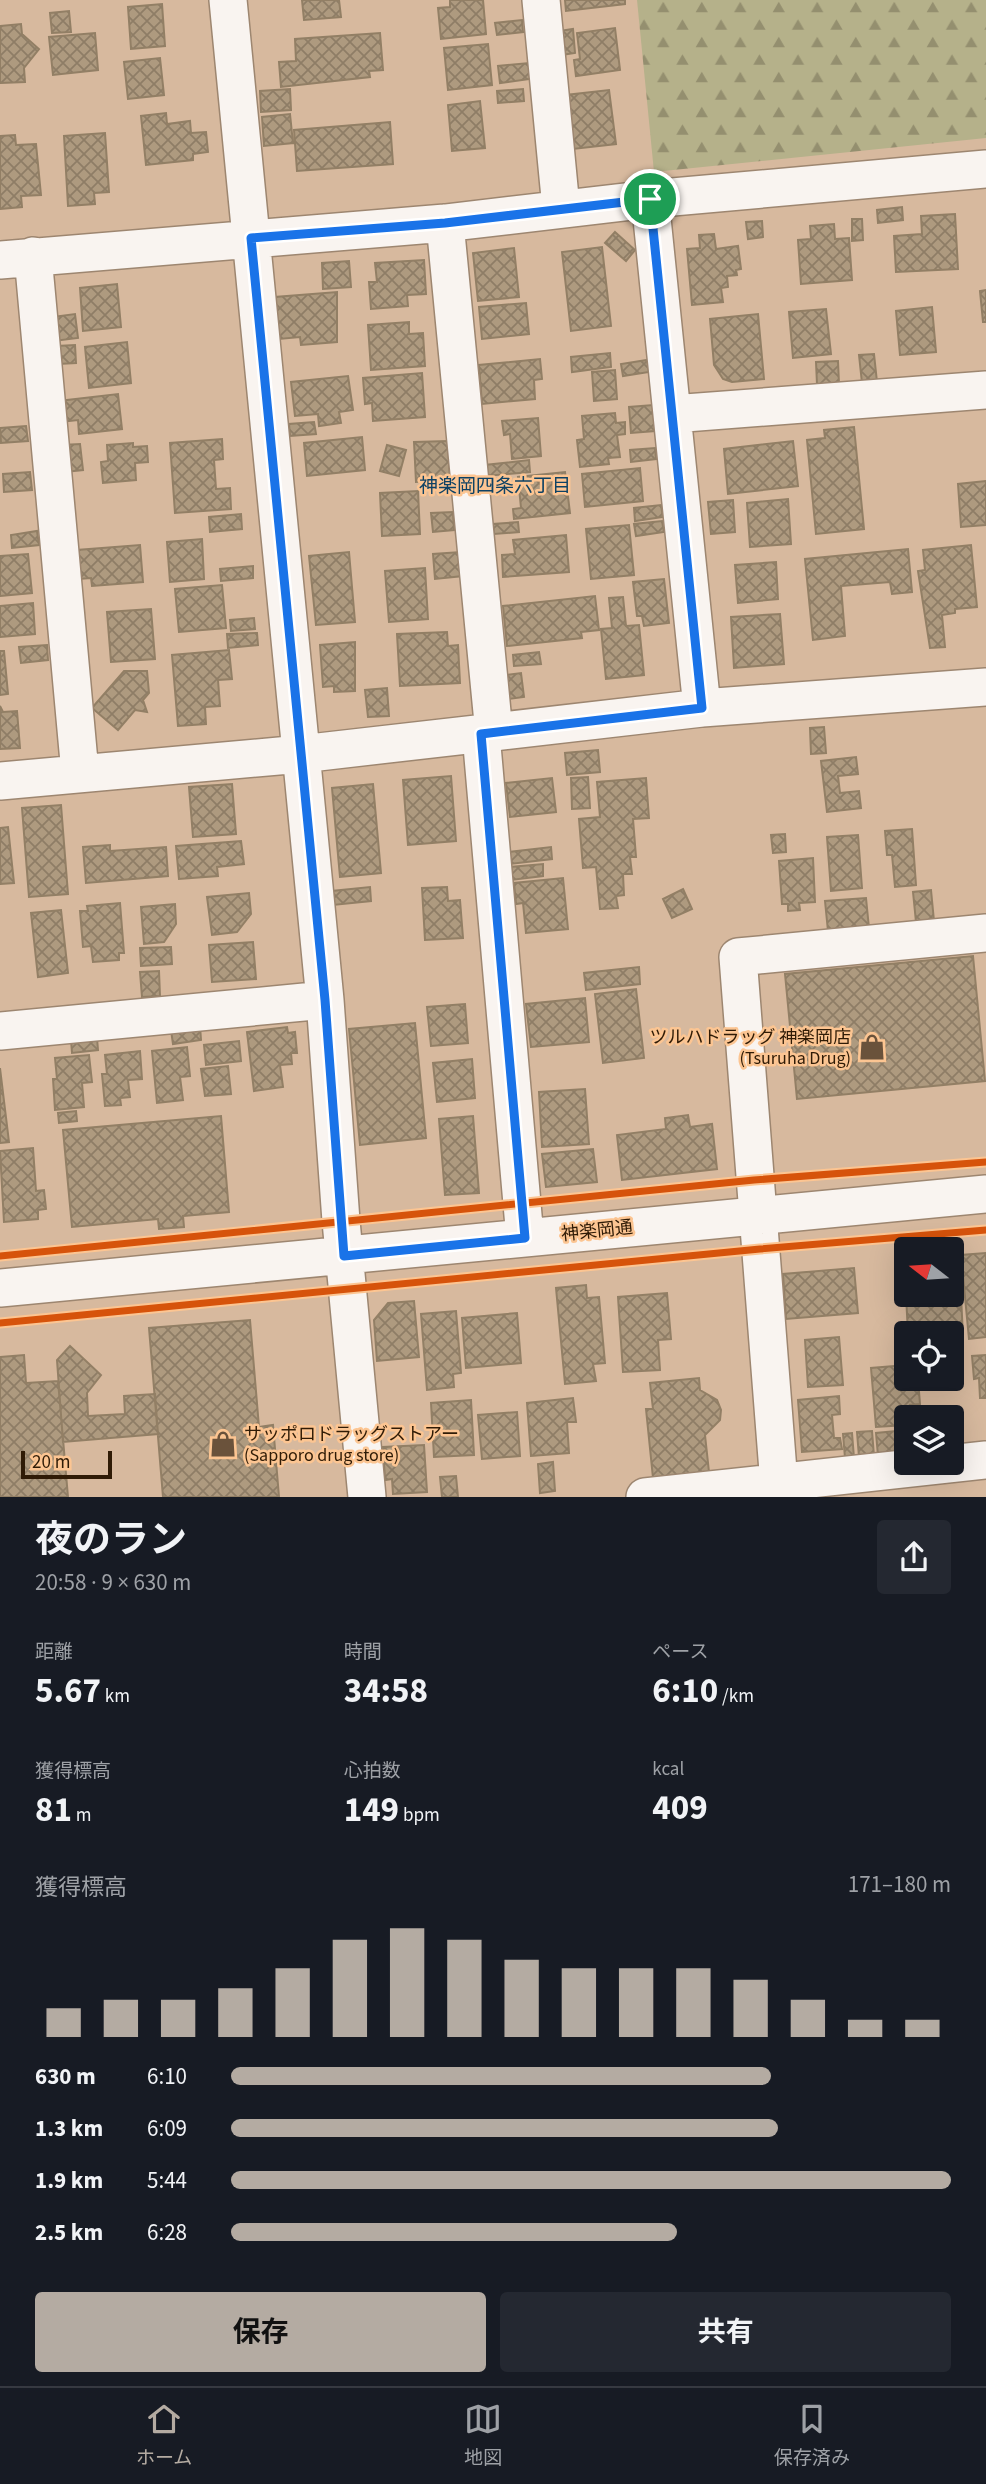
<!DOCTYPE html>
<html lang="ja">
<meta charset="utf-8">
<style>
body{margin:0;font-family:"Source Sans 3","Noto Sans JP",sans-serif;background:#242831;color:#f1f3f6;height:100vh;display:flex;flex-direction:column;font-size:26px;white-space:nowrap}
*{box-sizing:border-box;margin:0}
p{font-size:23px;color:#9ea1a6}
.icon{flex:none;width:38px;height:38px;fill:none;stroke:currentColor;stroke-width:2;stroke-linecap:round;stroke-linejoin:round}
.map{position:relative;height:1497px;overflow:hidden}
.drawer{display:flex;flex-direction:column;background:#171b24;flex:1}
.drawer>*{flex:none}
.needle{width:46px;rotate:287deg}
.tools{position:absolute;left:894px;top:1237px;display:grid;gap:14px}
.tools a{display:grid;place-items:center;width:70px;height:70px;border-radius:7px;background:#171b24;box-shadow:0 7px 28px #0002;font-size:35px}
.scale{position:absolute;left:21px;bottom:18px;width:91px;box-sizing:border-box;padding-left:7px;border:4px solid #2f1b06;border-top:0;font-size:19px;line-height:24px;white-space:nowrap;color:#2f1b06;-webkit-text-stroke:5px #fcc592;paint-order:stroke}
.pin{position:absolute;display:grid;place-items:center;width:60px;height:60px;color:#fff;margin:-30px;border:4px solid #fff;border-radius:50%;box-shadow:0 2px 7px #0007}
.round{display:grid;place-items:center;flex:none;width:74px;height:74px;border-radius:7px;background:#242831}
.overview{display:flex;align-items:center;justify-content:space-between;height:119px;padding:0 35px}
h1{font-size:38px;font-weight:700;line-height:52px}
.stats{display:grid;grid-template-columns:repeat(3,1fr);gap:10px;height:119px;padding:7px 35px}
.stats div{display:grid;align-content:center}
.stats b{font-size:35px;font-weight:700}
.stats small{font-size:19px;font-weight:400}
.stats p{font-size:19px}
.chart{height:196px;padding:14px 35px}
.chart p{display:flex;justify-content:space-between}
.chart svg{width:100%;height:126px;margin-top:7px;stroke:#b4aba2;stroke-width:6}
.primary-button{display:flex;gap:14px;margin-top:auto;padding:14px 35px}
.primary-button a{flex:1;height:80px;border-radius:7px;background:#b4aba2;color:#111;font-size:28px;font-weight:700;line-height:80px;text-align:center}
.primary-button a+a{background:#242831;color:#f1f3f6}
ul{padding:0 35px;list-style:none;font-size:23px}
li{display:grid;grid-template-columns:112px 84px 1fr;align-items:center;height:52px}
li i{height:18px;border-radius:9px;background:#b4aba2}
.menu{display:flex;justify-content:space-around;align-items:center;height:98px;border-top:2px solid #363941;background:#171b24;font-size:19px;color:#9ea1a6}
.menu a{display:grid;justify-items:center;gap:4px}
.menu .selected{color:#b4aba2}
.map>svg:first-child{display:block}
.forest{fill:url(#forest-firs)}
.building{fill:url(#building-cross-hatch);stroke:#927f65;stroke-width:2}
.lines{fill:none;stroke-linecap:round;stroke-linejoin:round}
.minor-casing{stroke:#9d8670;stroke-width:40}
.minor{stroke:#f9f4f0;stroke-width:37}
.cycleway-casing{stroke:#fcc592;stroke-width:11}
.cycleway{stroke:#d6530b;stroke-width:7}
.route-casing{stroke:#fff;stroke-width:14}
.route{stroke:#1a73e8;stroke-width:9}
.labels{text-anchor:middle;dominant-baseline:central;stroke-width:5;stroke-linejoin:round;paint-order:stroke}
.poi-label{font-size:18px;fill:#2f1b06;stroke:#fcc592;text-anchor:end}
.street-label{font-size:18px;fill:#2f1b06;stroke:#fcc592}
.neighbourhood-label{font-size:19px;fill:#0d4164;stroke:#fcc592}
</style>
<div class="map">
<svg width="986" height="1497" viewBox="0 0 986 1497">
<defs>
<pattern id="forest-firs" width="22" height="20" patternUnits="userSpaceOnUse" patternTransform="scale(1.75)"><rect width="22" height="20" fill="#b5b18a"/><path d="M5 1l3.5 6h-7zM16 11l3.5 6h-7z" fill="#948f6f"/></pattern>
<pattern id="building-cross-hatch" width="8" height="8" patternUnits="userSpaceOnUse" patternTransform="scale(1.75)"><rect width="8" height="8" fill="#ae9a7f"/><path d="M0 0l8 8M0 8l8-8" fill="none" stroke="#8e7d66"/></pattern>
</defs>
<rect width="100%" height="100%" fill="#d7b99e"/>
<!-- forest -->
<path class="forest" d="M637,0H986V138L654,172Z"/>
<!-- building -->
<path class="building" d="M302,0H339L341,17L304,20Z
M450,0H483L486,34L441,39L438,8L450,7Z
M565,0H625V4L566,11Z
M162,4L165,46L131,49L128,7Z
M69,11L71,32L52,33L50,13Z
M522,20L523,32L497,35L495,23Z
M21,24L22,34L39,49L24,68L25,82L0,83V26Z
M615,28L620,70L576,76L574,60L580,59L577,33Z
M573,29L575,53L561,55L559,31Z
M95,33L98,70L53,75L49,37Z
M380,33L383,70L369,71L370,77L281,87L279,62L296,61L295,39Z
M488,44L492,85L448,90L444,48Z
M160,58L164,95L128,99L124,62Z
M529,63L530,79L500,83L498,66Z
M290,89L291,110L261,112L260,91Z
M523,89L524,101L498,103L497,91Z
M609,90L616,144L573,149L566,95Z
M480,101L485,148L452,151L448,105Z
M166,113L167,124L190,121L191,133L206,132L208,152L193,154V160L146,165L141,116Z
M290,114L293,143L264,146L262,117Z
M390,122L393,164L297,171L294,130Z
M105,133L109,192L94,193L95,204L68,206L64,136Z
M15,135L16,145L36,144L41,195L21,196L22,207L0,209V136Z
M902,207L903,220L878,223L877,210Z
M955,214L958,269L896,272L894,236L922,234L921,216Z
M852,219H862L863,240L852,241Z
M762,221L763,237L748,239L746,222Z
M834,224L835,239L849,238L852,280L801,284L798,240L811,239L810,226Z
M615,232L635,250L626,261L605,243Z
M714,234L716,249L738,246L741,269L736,270L737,275L727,276L728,287L721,288L723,302L692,305L687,249L700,248L699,235Z
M602,247L611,326L571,331L562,252Z
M514,248L519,297L478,301L473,253Z
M424,260L426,294L407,295L408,306L371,309L369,282H377L375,263Z
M349,261L351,287L323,289L322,263Z
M117,284L121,327L83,331L80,288Z
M986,290V322H983L980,291Z
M337,292V342L301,345L300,337L279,339L275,297Z
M526,303L529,334L482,339L479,307Z
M932,307L936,352L900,355L896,311Z
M826,309L831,354L793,358L789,312Z
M75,314L78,338L54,341L52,317Z
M758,314L764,379L732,382L723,379L714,365L710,319Z
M409,322V334L423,333L425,366L371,370L368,325Z
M127,342L131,383L89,388L85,347Z
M75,345L76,363L58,364L57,346Z
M610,353L611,367L572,372L571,357Z
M874,354L877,382L862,383L859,355Z
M540,359L542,379L534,380L535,399L482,404L479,365Z
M647,360L649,372L623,376L621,364Z
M838,361L839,384H817L816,362Z
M615,370L617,399L594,401L592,372Z
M422,373L425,417L373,421L372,403L365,404L363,378Z
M348,376L353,410L339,412L341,423L319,426L318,414L295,416L291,382Z
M118,394L122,429L79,434L78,420L61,422L59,401Z
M653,405L655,431L631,433L629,407Z
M615,413L616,423L625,422V434L617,435L620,457L608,458L609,464L580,467L577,440L584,439L582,416Z
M538,418L541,456L512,459L510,434L504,435L502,421Z
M314,422L316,434L290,436L289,424Z
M26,426L28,441L1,443L0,428Z
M854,427L864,529L816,534L807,440L825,438L824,430Z
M362,437L365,470L307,476L304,443Z
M222,439L223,459L214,460L216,489L230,488L231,509L175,513L170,443Z
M448,441L450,480L416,482L414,442Z
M793,441L798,486L728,494L724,449Z
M133,443V447L147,446L148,462L135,463L136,480L103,483L101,462L108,461L107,445Z
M80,444L83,470L65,472L62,445Z
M387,445L406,450L399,476L380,471Z
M655,448L656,459L631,462L630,450Z
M529,460L530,472L486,476L485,465Z
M640,468L643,501L585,507L582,474Z
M30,472L32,490L4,492L3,474Z
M565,472L570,513L514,519L513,509L521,508L518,477Z
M986,481V525L961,527L958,484Z
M418,491L420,534L382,536L380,493Z
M788,499L791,544L750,547L747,503Z
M733,500L735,532L711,534L708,502Z
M661,505L663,517L635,521L634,508Z
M453,512L454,530L433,532L431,513Z
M241,514L242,529L210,532L209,517Z
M662,521L664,532L636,536L634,524Z
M518,522L519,532L494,534L493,524Z
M629,525L634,575L591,579L586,529Z
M37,531L39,545L12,548L11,535Z
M566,535L569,572L503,577L502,555L515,554L513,540Z
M202,539L204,579L170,582L167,542Z
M140,545L143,582L92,586L91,578L79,579L77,550Z
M971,545L977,607L955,609V613L942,615L945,647L930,648L918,571L925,570L923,550Z
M908,549L912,592L892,594L890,582L841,586L845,636L813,640L805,559Z
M349,552L355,622L316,625L309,556Z
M461,552L463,576L435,579L433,554Z
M28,554L32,593L0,596V556Z
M776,562L778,599L738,603L735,565Z
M253,566V578L221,581L220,569Z
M425,568L428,619L389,622L385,571Z
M664,579L669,623L644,626L642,616H637L633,582Z
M222,585L226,628L179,632L175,589Z
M595,596L599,630L581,632L582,638L507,646L503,606Z
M623,597L626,626L639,625L644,675L606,679L601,629L612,628L609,598Z
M33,603L35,634L0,637V606Z
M151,609L155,659L111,662L107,612Z
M780,614L784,664L734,668L731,617Z
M254,618L255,629L231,631L230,620Z
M447,632L448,646L458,645L460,683L400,686L397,634Z
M257,633L258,645L228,648L227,634Z
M355,642V691L334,692V686L323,687L320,645Z
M47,645L48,660L21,663L19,647Z
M229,650L232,679L218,680L220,706L205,707L206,724L178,726L172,655Z
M0,651H4L8,694L0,695Z
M539,652L541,664L514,666L513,655Z
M124,671H147L149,693L143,700L147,712L135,710L118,730L92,708Z
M521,673L524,697L509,699L506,675Z
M387,688L389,716L368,717L365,690Z
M0,706L3,712L17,711L20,748L0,749Z
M824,727L826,753L811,754L810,728Z
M598,750L600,772L567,775L565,753Z
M856,757L858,774L838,776L840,793L859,791L861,808L827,812L821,761Z
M451,776L456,841L408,845L403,780Z
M588,777L590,808L572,809L571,778Z
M552,778L556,812L510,817L506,783Z
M646,778L649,818L633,819L636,857H630L632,874H623L624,895L616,896L618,908L600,909L596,867L583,868L579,819L600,817L597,782Z
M232,784L236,834L193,837L189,787Z
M373,784L381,873L340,877L332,788Z
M61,805L68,894L29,897L22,808Z
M8,827L14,883L0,884V828Z
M912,829L916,885L895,887L892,855H887L885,831Z
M785,834L786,852L773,853L771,835Z
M858,835L862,888L831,891L827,837Z
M241,841L244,864L217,867L218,876L179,879L176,846Z
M110,845V851L166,847L168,876L86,883L83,847Z
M551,847L552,859L510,864L509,852Z
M813,858L815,902L799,903L800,910L788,911V904H782L779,861Z
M543,864V876L511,880L510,867Z
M563,878L568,929L526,933L523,903L516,904L514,883Z
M370,887L371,901L333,905L332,891Z
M447,887L448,901L460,900L463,938L425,940L422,888Z
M683,889L692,909L672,918L663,899Z
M931,890L934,921L916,922L913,892Z
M249,893L251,914L237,932L212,935L207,897Z
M866,898L869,928L828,931L825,901Z
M120,903L124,953H119V960L93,962L91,946L83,947L80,911H88L87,906Z
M175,904L176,924L164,942L144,944L141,907Z
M61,910L68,973L38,977L31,913Z
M253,942L256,979L212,982L209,945Z
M171,947L172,964L141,966L140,948Z
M973,956L985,1081L797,1099L785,974Z
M639,967L640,984L586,990L584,973Z
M159,971L160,996L142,997L140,972Z
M636,989L644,1058L603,1063L595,994Z
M585,998L589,1042L531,1047L526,1004Z
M465,1004L468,1043L431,1046L427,1007Z
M415,1023L426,1138L360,1145L349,1029Z
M200,1026L201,1040L173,1044L171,1030Z
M287,1027L288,1033L295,1032L297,1053H291L292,1064L280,1065L283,1087L254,1091L247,1032Z
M97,1038L98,1050L72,1053L71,1040Z
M239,1041L241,1061L206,1065L204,1045Z
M187,1047L190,1076L180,1077L183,1100L157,1103L152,1051Z
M140,1051L142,1079L128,1080L130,1097L120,1098L121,1105L105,1106L102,1074H107L105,1055Z
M89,1055L92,1082L82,1083L84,1107L55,1110L53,1079H57L55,1058Z
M472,1059L475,1098L437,1102L433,1063Z
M228,1066L231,1094L205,1096L201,1069Z
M0,1068L9,1142L0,1143Z
M585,1089L589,1144L542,1147L539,1092Z
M76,1111L77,1121L59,1123L58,1113Z
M688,1115L690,1127L712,1124L717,1169L622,1180L617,1135L666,1129L665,1118Z
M221,1116L229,1212L183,1216L184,1227L159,1229L158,1219L72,1227L63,1130Z
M473,1116L479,1193L445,1195L439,1119Z
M33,1148L36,1191L44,1190L46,1209L38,1210V1219L4,1222L0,1151Z
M593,1149L597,1182L546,1187L542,1154Z
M986,1253V1337L969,1339L961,1255Z
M904,1257L906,1295L961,1296L963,1336L952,1337V1334L933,1332L908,1333Z
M854,1268L858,1313L786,1319L783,1274Z
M586,1285L587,1298L599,1297L605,1363L593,1364L596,1381L565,1384L556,1288Z
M667,1293L671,1339L658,1340L660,1370L623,1372L618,1297Z
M414,1301L419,1357L377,1361L374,1320L388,1303Z
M456,1311L461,1373L453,1374L454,1387L427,1390L421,1314Z
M517,1313L521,1363L466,1368L462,1318Z
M250,1320L259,1427L273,1425L279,1497H163L149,1328Z
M839,1337L843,1385L808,1387L805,1340Z
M70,1346L101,1375L87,1393L88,1416L125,1414L124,1396L155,1394L158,1434L63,1442L57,1360Z
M24,1355L26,1383L58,1381L68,1497H0V1357Z
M986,1355V1398H980L979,1378L974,1379L972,1356Z
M906,1365V1379H918L920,1404L910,1405L911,1418H906V1425L876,1427L871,1368Z
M699,1378L700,1390L717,1400L721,1410L720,1420L705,1435L709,1472L653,1478L646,1409H653L650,1383Z
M839,1396L840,1414L832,1415L834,1438H840L842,1449L802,1452L798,1400Z
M573,1398L576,1422H567L569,1453L531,1456L527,1403Z
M471,1400L474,1455L434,1457L431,1403Z
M517,1412L520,1456L482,1459L478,1415Z
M872,1431L874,1456L859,1457L857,1432Z
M896,1431L898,1454L878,1456L876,1433Z
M852,1433L854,1458H845L843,1434Z
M424,1445L427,1492L393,1494L392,1479L385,1480L383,1447Z
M553,1462L555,1491L540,1493L538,1464Z
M456,1476L458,1497H442L440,1477Z"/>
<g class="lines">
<!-- minor casing -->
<g class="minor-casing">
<path id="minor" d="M228,0L325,1000L341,1221L367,1497
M541,0L561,208
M650,199L702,708
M445,223L494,733
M33,256L80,773
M0,260L445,223L650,199L986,169
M672,414L986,390
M481,734L525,1238
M0,781L301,754L702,708L986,687
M0,1031L325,1000
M0,1288L986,1194
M645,1497L986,1460
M780,1497L738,957L986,933"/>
</g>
<!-- minor -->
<use href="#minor" class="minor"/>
<!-- cycleway casing -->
<g class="cycleway-casing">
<path id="cycleway" d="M0,1256L754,1180L986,1162
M0,1323L760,1249L986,1230"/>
</g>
<!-- cycleway -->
<use href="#cycleway" class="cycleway"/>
</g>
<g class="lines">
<!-- route casing -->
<g class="route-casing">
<path id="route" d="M650,199L702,708L481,734L525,1238L344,1256L325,1000L251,238L445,223Z"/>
</g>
<!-- route -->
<use href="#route" class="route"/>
</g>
<!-- icons -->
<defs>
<g id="shop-bare" transform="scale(2.1)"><path d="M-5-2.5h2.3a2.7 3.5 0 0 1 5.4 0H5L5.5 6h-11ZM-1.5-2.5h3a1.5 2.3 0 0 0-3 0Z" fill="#6a523b" stroke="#fcc592" stroke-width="2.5" paint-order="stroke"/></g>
</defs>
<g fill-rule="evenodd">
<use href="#shop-bare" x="872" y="1047"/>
<use href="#shop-bare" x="223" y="1444"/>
</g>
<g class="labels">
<!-- poi labels -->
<g class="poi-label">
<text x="851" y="1037">ツルハドラッグ 神楽岡店<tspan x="851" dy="21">(Tsuruha Drug)</tspan></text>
<text x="244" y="1434" text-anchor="start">サッポロドラッグストアー<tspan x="244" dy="21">(Sapporo drug store)</tspan></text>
</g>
<!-- street labels -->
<g class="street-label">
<text transform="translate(597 1231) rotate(-6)">神楽岡通</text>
</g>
<!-- neighbourhood labels -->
<g class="neighbourhood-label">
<text x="495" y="486">神楽岡四条六丁目</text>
</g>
</g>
</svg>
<div class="tools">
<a><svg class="needle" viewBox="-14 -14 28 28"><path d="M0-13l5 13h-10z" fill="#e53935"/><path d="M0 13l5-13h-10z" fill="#9ea1a6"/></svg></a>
<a><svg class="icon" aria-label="locate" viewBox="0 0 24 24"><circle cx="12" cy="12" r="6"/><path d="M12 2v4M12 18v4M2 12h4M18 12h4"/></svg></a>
<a><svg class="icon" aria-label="layers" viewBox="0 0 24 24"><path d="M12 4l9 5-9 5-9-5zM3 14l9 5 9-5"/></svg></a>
</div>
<div class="scale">20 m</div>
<div class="pin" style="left:650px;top:199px;background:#1e9e55"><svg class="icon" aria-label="arrive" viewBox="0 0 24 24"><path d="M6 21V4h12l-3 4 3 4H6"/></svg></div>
</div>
<section class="drawer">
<div class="overview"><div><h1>夜のラン</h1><p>20:58 · 9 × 630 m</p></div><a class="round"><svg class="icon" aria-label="share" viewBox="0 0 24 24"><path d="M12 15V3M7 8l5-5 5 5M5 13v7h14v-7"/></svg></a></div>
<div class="stats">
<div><p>距離</p><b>5.67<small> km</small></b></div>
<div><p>時間</p><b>34:58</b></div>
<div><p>ペース</p><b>6:10<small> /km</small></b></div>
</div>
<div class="stats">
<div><p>獲得標高</p><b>81<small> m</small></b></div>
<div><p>心拍数</p><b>149<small> bpm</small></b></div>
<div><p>kcal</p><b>409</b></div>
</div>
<div class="chart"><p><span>獲得標高</span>171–180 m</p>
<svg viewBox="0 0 160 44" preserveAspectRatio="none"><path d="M5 44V34M15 44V31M25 44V31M35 44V27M45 44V20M55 44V10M65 44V6M75 44V10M85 44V17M95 44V20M105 44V20M115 44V20M125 44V24M135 44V31M145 44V38M155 44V38"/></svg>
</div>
<ul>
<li><b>630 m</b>6:10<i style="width:75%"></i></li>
<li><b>1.3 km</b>6:09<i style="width:76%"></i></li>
<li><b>1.9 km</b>5:44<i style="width:100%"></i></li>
<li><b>2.5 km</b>6:28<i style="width:62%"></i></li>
</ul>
<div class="primary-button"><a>保存</a><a>共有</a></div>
</section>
<nav class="menu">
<a class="selected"><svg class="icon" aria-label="home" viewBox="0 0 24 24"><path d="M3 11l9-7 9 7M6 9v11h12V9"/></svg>ホーム</a>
<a><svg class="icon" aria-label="map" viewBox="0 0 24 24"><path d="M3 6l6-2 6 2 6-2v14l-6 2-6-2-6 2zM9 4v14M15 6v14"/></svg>地図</a>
<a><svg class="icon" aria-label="saved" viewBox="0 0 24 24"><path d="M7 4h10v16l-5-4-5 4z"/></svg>保存済み</a>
</nav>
